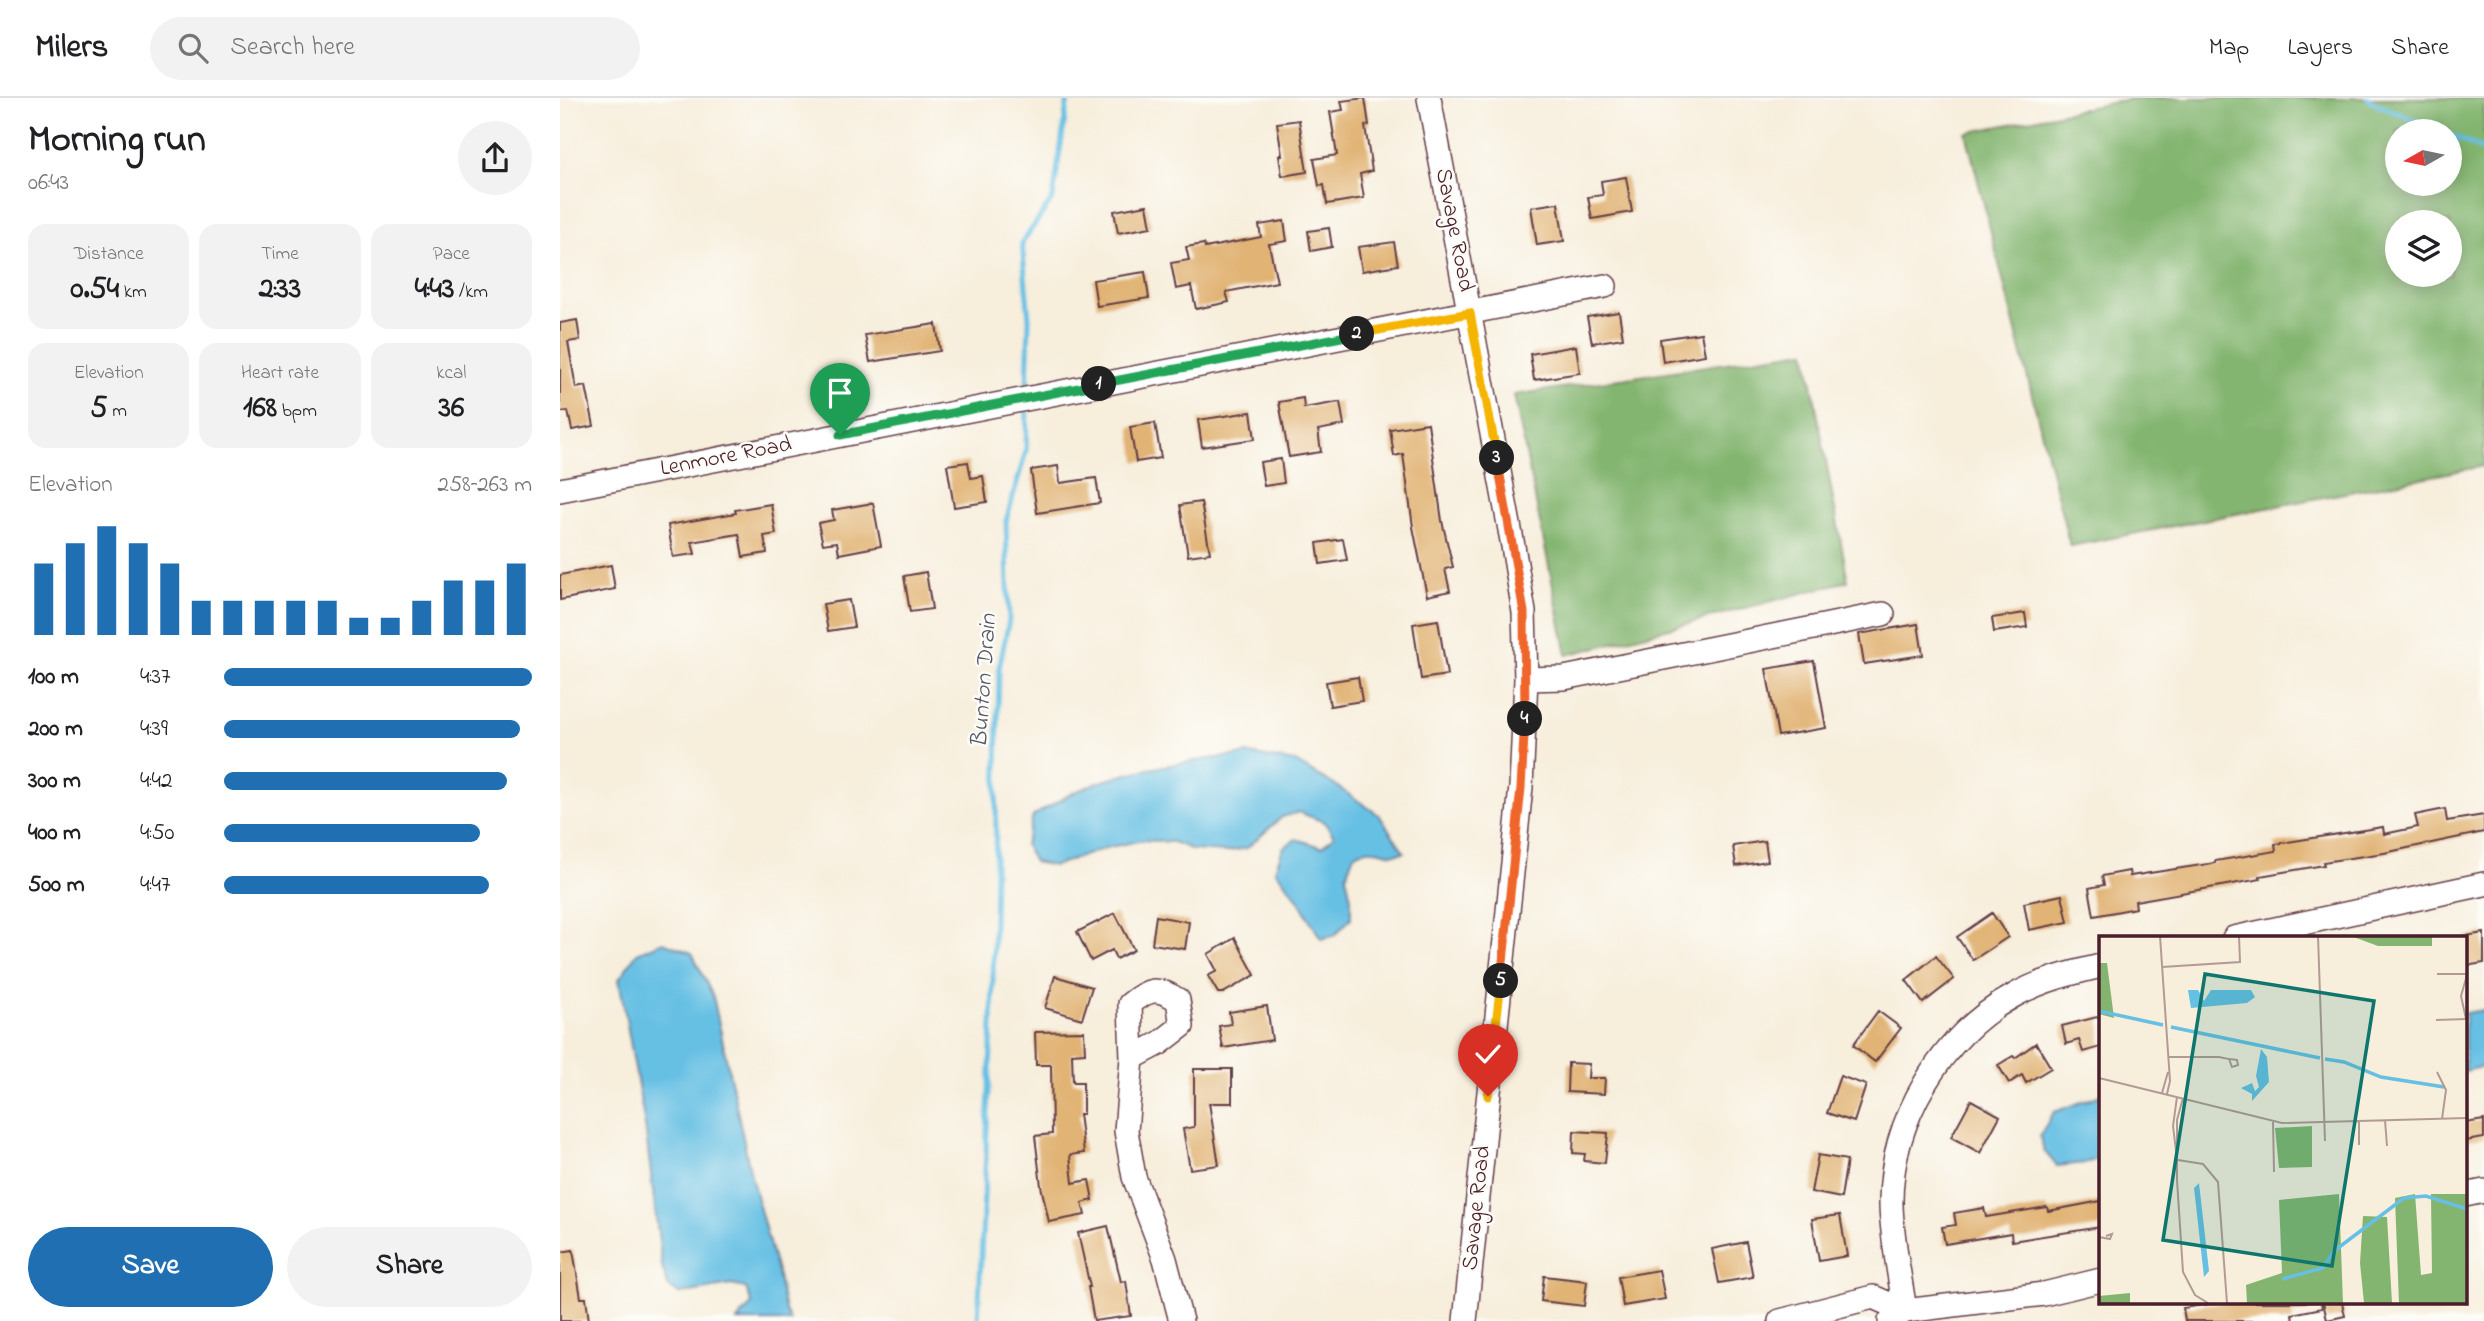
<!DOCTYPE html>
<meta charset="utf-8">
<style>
body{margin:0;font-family:"Indie Flower",sans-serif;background:#f2f2f2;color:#202124;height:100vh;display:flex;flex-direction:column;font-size:26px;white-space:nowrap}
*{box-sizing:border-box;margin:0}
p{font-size:23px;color:#757577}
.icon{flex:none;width:38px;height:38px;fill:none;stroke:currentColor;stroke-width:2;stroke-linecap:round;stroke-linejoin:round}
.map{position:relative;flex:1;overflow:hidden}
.drawer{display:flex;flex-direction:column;background:#fff;width:560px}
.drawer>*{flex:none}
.needle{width:46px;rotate:261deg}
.tools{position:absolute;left:1825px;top:21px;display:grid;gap:14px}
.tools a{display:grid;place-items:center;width:77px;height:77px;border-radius:50%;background:#fff;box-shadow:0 4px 18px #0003;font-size:35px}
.pin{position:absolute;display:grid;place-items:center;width:60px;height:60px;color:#fff;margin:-72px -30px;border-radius:50% 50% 50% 0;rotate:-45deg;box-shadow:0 0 7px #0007}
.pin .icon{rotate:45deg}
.km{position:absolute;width:35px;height:35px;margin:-18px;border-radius:50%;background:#222;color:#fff;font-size:19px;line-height:35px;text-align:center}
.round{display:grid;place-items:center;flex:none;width:74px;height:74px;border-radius:37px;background:#f2f2f2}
.headline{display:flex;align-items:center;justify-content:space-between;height:119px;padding:0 28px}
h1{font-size:38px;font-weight:700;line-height:52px}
.figures{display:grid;grid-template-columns:repeat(3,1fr);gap:10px;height:119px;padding:7px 28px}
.figures div{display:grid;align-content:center;border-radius:18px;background:#f2f2f2;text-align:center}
.figures b{font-size:30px;font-weight:700}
.figures small{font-size:19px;font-weight:400}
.figures p{font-size:19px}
.chart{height:196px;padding:14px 28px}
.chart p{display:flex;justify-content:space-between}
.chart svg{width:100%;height:126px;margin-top:7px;stroke:#1f6fb2;stroke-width:6}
.action{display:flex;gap:14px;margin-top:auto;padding:14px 28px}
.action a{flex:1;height:80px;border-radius:42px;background:#1f6fb2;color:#fff;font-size:28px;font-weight:700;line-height:80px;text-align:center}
.action a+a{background:#f2f2f2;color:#202124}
ul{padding:0 28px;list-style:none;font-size:23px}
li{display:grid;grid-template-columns:112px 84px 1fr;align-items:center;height:52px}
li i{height:18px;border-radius:9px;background:#1f6fb2}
header{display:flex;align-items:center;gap:42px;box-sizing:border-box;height:98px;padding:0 35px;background:#fff;border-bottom:2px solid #e0e0e0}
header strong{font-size:33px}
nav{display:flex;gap:38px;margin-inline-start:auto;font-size:24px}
.search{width:490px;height:63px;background:#f2f2f2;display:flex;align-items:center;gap:18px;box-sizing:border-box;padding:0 24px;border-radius:38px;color:#757577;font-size:26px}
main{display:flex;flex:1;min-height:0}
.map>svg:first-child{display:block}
.forest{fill:#83b570;stroke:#666a4e;stroke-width:2;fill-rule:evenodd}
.water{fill:#66c0e4;stroke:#587088;stroke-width:2}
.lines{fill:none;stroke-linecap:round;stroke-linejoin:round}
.stream{stroke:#66c0e4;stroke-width:5}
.building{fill:#e1b375}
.minor-casing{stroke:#643e46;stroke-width:26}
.minor{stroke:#fff;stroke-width:23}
.split-1-casing{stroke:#fff;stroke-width:14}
.split-2-casing{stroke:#fff;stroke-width:14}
.split-3-casing{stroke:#fff;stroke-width:14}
.split-4-casing{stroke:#fff;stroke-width:14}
.split-5-casing{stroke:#fff;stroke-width:14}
.split-6-casing{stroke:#fff;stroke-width:14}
.split-1{stroke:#22a559;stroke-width:9}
.split-2{stroke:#22a559;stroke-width:9}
.split-3{stroke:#f5b400;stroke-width:9}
.split-4{stroke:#f0652b;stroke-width:9}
.split-5{stroke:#f0652b;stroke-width:9}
.split-6{stroke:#f5b400;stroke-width:9}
.labels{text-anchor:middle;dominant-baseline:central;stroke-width:5;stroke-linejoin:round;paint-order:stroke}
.street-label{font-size:23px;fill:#4a1f2b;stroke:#fdfcf7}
.water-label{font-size:24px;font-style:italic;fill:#54576c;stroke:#fdfcf7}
.inset-river{fill:none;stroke:#66c0e4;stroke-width:3.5}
.inset-road{fill:none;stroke:#b29b95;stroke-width:2}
.view{fill:#0f766e;fill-opacity:0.15;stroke:#0f766e;stroke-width:3.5}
.inset-edge{fill:none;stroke:#4a1f2b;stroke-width:3.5}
</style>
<header>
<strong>Milers</strong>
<div class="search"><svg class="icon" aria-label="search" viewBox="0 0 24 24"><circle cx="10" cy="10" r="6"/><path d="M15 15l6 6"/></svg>Search here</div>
<nav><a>Map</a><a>Layers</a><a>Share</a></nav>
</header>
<main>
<section class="drawer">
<div class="headline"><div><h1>Morning run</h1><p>06:43</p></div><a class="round"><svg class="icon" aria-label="share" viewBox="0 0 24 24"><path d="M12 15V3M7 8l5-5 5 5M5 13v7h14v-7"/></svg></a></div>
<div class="figures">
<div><p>Distance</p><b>0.54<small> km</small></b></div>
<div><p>Time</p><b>2:33</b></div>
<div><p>Pace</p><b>4:43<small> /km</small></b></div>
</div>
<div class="figures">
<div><p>Elevation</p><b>5<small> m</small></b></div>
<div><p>Heart rate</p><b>168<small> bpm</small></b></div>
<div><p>kcal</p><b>36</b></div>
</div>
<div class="chart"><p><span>Elevation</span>258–263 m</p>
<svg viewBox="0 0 160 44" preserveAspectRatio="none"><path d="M5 44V19M15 44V12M25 44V6M35 44V12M45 44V19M55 44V32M65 44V32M75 44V32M85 44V32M95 44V32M105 44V38M115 44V38M125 44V32M135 44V25M145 44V25M155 44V19"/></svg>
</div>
<ul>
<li><b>100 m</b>4:37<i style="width:100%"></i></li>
<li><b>200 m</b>4:39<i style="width:96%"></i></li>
<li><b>300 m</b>4:42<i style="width:92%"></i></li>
<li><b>400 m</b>4:50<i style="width:83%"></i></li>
<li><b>500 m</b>4:47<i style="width:86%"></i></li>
</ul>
<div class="action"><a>Save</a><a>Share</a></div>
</section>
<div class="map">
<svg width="1924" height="1223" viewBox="0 0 1924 1223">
<rect width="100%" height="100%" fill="#fdfcf7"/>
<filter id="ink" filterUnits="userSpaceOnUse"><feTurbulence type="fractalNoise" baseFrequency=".0143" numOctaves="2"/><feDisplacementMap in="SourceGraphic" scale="14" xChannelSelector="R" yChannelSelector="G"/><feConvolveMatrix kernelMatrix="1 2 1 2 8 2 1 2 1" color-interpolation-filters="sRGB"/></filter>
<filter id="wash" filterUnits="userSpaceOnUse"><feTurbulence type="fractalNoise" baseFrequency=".00686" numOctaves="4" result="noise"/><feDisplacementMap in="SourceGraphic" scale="28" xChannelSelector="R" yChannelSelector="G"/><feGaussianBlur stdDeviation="1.57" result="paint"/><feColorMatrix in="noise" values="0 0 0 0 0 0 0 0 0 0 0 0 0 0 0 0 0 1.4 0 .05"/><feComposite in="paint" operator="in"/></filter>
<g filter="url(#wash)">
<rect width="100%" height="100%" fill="#f7eedc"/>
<!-- forest -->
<path class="forest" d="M1575,0H1924V368L1510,448L1406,35ZM1838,33H1890V86H1838ZM1838,124H1890V177H1838Z
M1246,253L1288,483L1007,557L954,297Z"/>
<!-- water -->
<path class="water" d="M689,656L735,664L778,689L819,717L844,754C825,760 818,745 794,756L786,778L791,800V820L775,837L761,841L736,798L715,772L723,750L736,741L762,749L774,738L764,724L739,714L722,719L687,750L666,754L633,752L613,744L583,742L546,750L494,768L474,764L465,747L473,718C487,710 501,701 515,694C567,670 633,663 689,656Z
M103,844L132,855L153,898L192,1082L217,1174L225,1212L230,1223H177L192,1206L186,1190L171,1187L119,1196L108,1188L102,1168L85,1027L59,881L77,855Z
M1924,912V968L1905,973V915Z
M1541,997V1060L1525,1065L1497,1068L1484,1053L1480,1038L1494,1014Z"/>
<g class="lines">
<!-- stream -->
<path class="stream" d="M1808,0L1812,4L1880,33
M1890,37L1924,52
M467,293L469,221L462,145L493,100L508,0
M418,1223L432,928L439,571L449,522L446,423L466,353L467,306"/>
</g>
<g id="blocks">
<!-- building -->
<path class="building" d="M805,0L809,27L805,28L812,73L800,76L804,100L767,106L764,87L759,88L754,61L777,57L770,14L783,12L781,3Z
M739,22L747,74L722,78L719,57H722L717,25Z
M1066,79L1072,114L1032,121L1028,99L1043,97L1041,83Z
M998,105L1004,143L977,147L971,109Z
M587,107L591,129L558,135L554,113Z
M724,123L727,143L709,146L717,184L666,194L669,204L636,211L631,188L616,191L611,165L629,162L626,149L644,146L645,150L701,139L699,127Z
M769,130L772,149L751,153L748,133Z
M834,144L838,167L802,173L798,149Z
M585,174L589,200L537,208L533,182Z
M1059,214L1063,240L1032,245L1027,219Z
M17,222L20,242L8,244L16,290L26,288L34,328L12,332L8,313L0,314V225Z
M376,226L380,253L310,264L305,237Z
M1141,235L1145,257L1103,264L1100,241Z
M1016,248L1020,275L974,282L970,256Z
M743,300L744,310L780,304L784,327L758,332L761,354L729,359L719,304Z
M691,314L695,341L642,349L638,322Z
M595,325L601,360L576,364L570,329Z
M868,325L882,423L893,469L885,471L890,493L867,498L853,429L843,356L834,358L830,331Z
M721,361L724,385L704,388L700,364Z
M408,364L411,380L423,378L427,404L394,409L387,367Z
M498,368L500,385L536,380L540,405L477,415L471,372Z
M641,404L650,455L628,458L620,407Z
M313,405L321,448L279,456L277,444L263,446L258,425L274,422L272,412Z
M211,406L216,436L204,438L207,455L183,459L179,436L132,444L135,456L113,459L108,427L176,415L175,412Z
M783,441L787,462L760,466L757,445Z
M51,467L55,491L0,502V477Z
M366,474L372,511L350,514L344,478Z
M289,502L294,529L268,533L263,506Z
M1465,515L1467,529L1434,534L1432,520Z
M878,522L887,577L861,581L853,526Z
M1358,526L1363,557L1304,566L1299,536Z
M1254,563L1266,630L1218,638L1206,571Z
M798,579L802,603L770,608L766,584Z
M1885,711L1887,723L1924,717V734L1824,755L1763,764L1764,767L1700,778L1701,781L1575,803L1576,810L1534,818L1529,790L1544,787L1542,778L1569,773L1570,778L1655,765V763L1716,753L1715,746L1823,729L1824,736L1858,729L1855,717Z
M1205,743L1208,763L1176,768L1173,748Z
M1502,797L1508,824L1469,832L1464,805Z
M555,815L574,852L556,861L552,852L531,863L517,834Z
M1432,815L1448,839L1413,862L1397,839Z
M596,818L629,824L625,851L592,846Z
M1924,835V865L1905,868V838Z
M675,840L695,877L663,895H658L648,878L657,873L648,856Z
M1376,858L1394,881L1363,905L1346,882Z
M495,878L532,889L522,921L485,910Z
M707,908L712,942L663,950L659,928L671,926L669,914Z
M1318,913L1341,930L1315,964L1293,947Z
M1541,918V949L1523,954L1519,942L1506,946L1502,928Z
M524,933L525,955L512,956L513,984H523V1016H519L524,1055L510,1057L513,1085L529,1082L533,1102L522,1105L525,1117L489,1124L481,1088L475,1038L492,1036L491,967H476L475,934Z
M1476,945L1491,970L1466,985L1462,977L1449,985L1438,967L1453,958L1455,960Z
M1008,965L1029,966L1028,980H1045L1044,996L1007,994Z
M634,971H672V1005H649L659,1067L630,1071L623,1031L634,1029Z
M1280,978L1306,987L1294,1024L1267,1015Z
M1411,1002L1440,1018L1420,1055L1391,1039Z
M1924,1022V1040L1905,1043V1025Z
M1014,1033L1048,1035L1045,1065L1024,1063L1025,1056L1013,1055Z
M1258,1057L1287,1062L1281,1100L1251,1094Z
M1541,1103V1129L1452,1143L1451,1135L1385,1146L1382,1129L1396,1127L1394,1115L1424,1110L1426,1119L1487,1109L1488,1113Z
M1280,1117L1287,1158L1259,1163L1252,1121Z
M548,1128L561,1184L566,1183L571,1218L534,1223L528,1189H530L518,1135Z
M1186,1144L1193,1179L1159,1185L1152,1151Z
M13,1152L21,1200H26L29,1223H0V1154Z
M1099,1172L1105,1201L1063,1208L1058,1179Z
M984,1178L1027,1183L1024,1208L981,1203Z
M1662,1204H1761L1762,1210L1732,1216L1733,1223H1625L1623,1210Z
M1763,1204H1782L1785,1218L1767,1222Z"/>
</g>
</g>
<g filter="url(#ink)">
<use href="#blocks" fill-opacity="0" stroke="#643e46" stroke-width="2"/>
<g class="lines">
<!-- minor casing -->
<g class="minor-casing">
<path id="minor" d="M869,0L953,448L964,514L966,581L961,689L905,1223
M0,392L1045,188
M966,581L1004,580L1323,516
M1674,840L1924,786
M572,960L600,945L622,928L618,902C597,888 588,891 570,906L572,960L566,1033L574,1079L605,1161L621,1223
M1905,1097L1924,1093
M1345,1213C1340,1178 1332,1143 1331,1107C1330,1023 1381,937 1455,897C1482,882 1511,875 1541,868
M1220,1223L1313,1199L1345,1213
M1330,1223L1345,1213L1484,1196L1541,1182"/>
</g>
<!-- minor -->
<use href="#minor" class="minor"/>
</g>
</g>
<g class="lines" filter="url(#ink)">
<!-- split-1 casing -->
<g class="split-1-casing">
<path id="split-1" d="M280,337L539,286"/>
</g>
<!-- split-2 casing -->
<g class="split-2-casing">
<path id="split-2" d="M539,286L797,236"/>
</g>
<!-- split-3 casing -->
<g class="split-3-casing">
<path id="split-3" d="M797,236L910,215L937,360"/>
</g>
<!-- split-4 casing -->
<g class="split-4-casing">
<path id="split-4" d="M937,360L964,514L965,621"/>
</g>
<!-- split-5 casing -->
<g class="split-5-casing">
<path id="split-5" d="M941,883L961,690L965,621"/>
</g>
<!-- split-6 casing -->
<g class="split-6-casing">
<path id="split-6" d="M928,998L941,883"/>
</g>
<!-- split-1 -->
<use href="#split-1" class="split-1"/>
<!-- split-2 -->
<use href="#split-2" class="split-2"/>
<!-- split-3 -->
<use href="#split-3" class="split-3"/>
<!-- split-4 -->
<use href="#split-4" class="split-4"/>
<!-- split-5 -->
<use href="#split-5" class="split-5"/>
<!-- split-6 -->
<use href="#split-6" class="split-6"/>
</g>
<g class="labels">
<!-- street labels -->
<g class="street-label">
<text transform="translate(894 132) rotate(79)">Savage Road</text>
<text transform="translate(166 359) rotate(-11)">Lenmore Road</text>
<text transform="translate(917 1110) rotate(-84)">Savage Road</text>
</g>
<!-- water labels -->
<g class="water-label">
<text transform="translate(425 583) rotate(-86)">Bunton Drain</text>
</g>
</g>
<!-- overview -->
<g transform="translate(1539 838)">
<rect width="368" height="368" fill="#f7eedc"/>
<path d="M252,0H333V10H279ZM0,27H8L15,82L0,78ZM213,190V231L180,232L176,192ZM240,258L244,367H148L147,349L183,337L180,264ZM316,258L322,339L333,337L332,258H367V367H300L296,262ZM264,280L288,281L293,367H265L261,327ZM31,357V367H0V360Z" fill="#83b570"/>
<path d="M89,54H99L105,65L112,54H152L156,61L148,67L92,72ZM162,113L168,121L170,146L153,165V158L142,152L153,147L156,155L160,151L157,140ZM100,247L110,335L105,341L95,252Z" fill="#66c0e4"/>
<path class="inset-river" d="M0,75L64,89M72,91L221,122M226,123L245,126L282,141L345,151M183,343L224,332L235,315L305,262L327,260L368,273"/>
<path class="inset-road" d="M61,0L71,145L68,158M219,0L226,205M63,31L141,26L140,0M338,38H367M367,83L362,60L368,39M337,84L368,83M70,121H120L130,123L133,131L139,129L138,124L130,123M338,136L347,154L343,183M0,142L183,187L368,182M63,157L69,136M78,161L74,190L78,223M84,162L78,184V244L84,336L96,359L109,367M286,184L288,210M260,185V209M174,186L175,236M79,224L104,228L119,246L128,367M0,301L11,303L13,298L7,300"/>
<path class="view" d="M106,38L275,65L233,330L64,304Z"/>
<rect width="368" height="368" class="inset-edge"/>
</g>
</svg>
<div class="tools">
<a><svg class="needle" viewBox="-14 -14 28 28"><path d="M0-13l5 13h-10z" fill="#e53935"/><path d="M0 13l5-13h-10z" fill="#757577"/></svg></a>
<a><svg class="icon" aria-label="layers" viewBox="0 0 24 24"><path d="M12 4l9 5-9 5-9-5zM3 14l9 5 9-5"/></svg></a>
</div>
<div class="pin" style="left:280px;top:337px;background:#1e9e55"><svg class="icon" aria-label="arrive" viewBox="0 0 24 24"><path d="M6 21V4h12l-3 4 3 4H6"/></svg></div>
<div class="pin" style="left:928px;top:998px;background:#d93025"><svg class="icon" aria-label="check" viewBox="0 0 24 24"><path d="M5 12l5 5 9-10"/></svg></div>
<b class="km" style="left:539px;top:286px">1</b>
<b class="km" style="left:797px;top:236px">2</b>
<b class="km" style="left:937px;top:360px">3</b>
<b class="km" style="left:965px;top:621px">4</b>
<b class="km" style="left:941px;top:883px">5</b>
</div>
</main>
